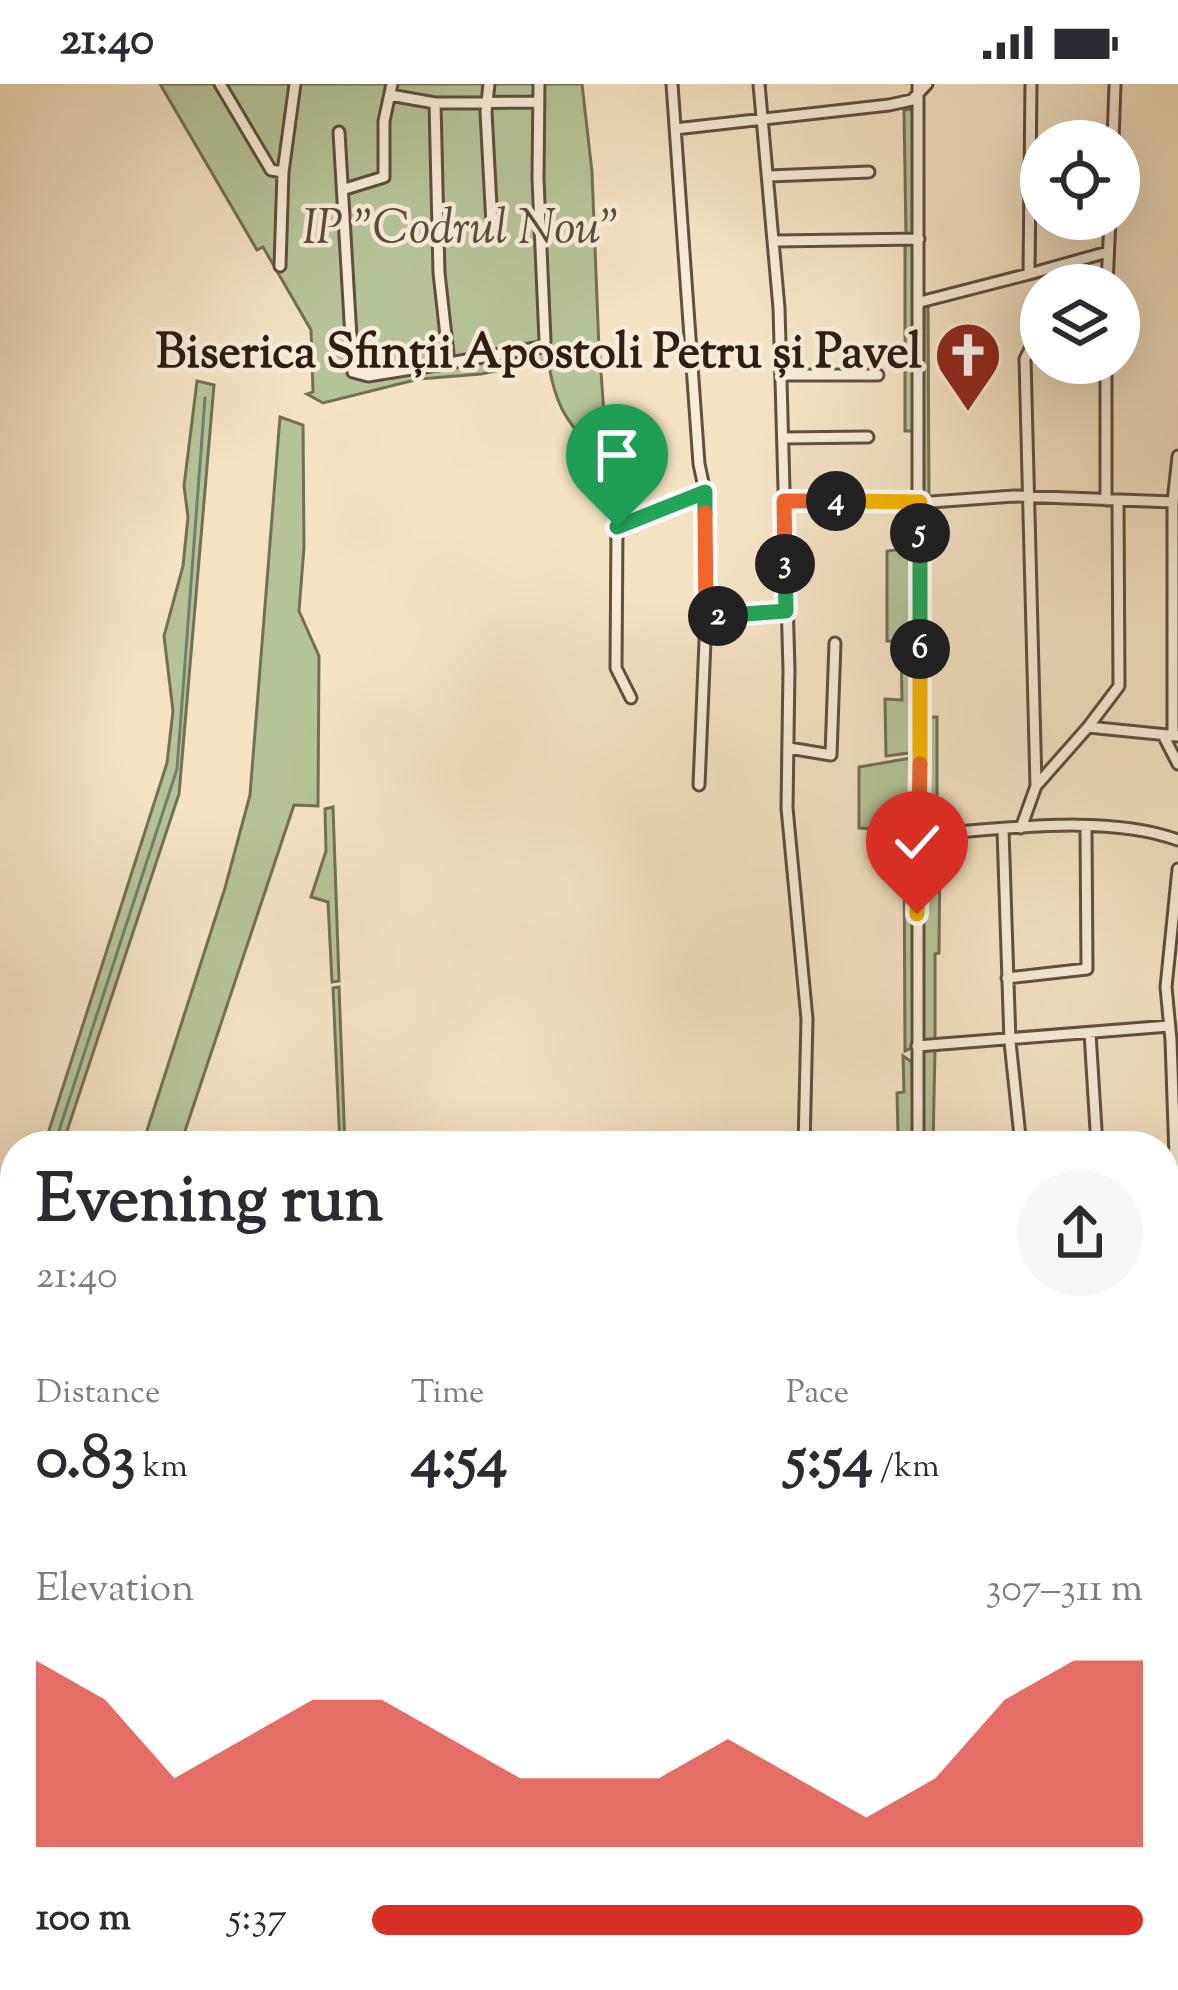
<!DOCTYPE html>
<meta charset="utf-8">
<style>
body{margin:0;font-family:"Sorts Mill Goudy",serif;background:#f7f7f7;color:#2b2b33;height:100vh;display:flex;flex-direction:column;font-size:45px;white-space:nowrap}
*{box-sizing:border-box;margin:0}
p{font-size:39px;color:#7c7c81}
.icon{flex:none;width:66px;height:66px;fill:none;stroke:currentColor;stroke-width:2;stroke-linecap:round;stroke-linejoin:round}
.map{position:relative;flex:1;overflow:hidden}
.side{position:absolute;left:0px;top:1047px;width:1179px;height:861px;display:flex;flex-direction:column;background:#fff;border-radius:48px 48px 0 0;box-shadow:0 12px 48px #0002}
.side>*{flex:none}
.controls{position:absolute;left:1020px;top:36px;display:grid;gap:24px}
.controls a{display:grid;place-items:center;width:120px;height:120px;border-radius:50%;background:#fff;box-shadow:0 12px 48px #0002;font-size:60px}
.pin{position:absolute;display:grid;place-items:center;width:102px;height:102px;color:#fff;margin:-123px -51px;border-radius:50% 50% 50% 0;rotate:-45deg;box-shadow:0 0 12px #0007}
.pin .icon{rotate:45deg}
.km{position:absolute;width:60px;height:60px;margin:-30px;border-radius:50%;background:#222;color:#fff;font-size:33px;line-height:60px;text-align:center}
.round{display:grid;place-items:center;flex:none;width:126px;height:126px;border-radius:63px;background:#f7f7f7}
.head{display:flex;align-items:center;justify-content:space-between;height:204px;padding:0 36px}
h1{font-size:66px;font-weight:700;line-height:90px}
.figures{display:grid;grid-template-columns:repeat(3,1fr);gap:18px;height:204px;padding:12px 36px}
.figures div{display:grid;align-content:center}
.figures b{font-size:60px;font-weight:700}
.figures small{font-size:33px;font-weight:400}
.figures p{font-size:33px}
.chart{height:336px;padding:24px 36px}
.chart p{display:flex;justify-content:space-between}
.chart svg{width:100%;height:216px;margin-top:12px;fill:#d93025;opacity:.7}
ul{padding:0 36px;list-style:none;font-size:39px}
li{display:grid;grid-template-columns:192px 144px 1fr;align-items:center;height:90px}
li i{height:30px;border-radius:15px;background:#d93025}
.status{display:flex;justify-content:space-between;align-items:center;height:84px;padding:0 60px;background:#fff;direction:ltr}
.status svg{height:33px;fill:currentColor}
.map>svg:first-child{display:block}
.green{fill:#b5c498;stroke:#727055;stroke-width:3}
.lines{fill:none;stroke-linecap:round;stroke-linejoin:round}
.stream{stroke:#717e6f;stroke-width:3}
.minor-casing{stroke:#604e3e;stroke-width:15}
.minor{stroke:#f8ecd8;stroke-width:9}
.split-1-casing{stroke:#fff;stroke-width:24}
.split-2-casing{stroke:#fff;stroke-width:24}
.split-3-casing{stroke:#fff;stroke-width:24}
.split-4-casing{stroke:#fff;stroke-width:24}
.split-5-casing{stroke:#fff;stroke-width:24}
.split-6-casing{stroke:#fff;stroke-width:24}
.split-7-casing{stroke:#fff;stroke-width:24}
.split-8-casing{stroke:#fff;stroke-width:24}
.split-9-casing{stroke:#fff;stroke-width:24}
.split-1{stroke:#22a559;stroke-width:15}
.split-2{stroke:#f0652b;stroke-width:15}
.split-3{stroke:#22a559;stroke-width:15}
.split-4{stroke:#f0652b;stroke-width:15}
.split-5{stroke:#f5b400;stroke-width:15}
.split-6{stroke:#22a559;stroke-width:15}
.split-7{stroke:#f5b400;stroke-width:15}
.split-8{stroke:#f0652b;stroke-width:15}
.split-9{stroke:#f5b400;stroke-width:15}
.labels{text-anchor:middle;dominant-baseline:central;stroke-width:9;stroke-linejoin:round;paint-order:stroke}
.park-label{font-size:48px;font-style:italic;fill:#574f3a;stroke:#f8ecd8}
.poi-label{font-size:48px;font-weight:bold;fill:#2f1d12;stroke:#f8ecd8;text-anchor:end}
</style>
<div class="status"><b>21:40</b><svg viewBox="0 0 49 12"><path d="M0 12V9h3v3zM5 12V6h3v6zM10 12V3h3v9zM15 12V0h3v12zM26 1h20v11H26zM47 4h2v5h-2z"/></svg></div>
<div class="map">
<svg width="1178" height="1906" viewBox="0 0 1178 1906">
<rect width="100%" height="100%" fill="#f4e2c3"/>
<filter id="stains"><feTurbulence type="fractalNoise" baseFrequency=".00167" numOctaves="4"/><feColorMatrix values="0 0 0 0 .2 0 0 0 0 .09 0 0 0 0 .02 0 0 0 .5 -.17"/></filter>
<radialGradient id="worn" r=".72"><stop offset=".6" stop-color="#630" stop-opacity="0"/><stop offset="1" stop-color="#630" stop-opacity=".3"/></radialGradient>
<!-- green -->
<path class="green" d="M160,0H582L592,88L599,266L481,290L419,295L323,319L307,310L313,308L311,246L263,163L257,166Z
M915,25L916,152H906L904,26Z
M905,159H916V347H905Z
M928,220L929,412H923L924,221Z
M600,273L606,360H589C564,336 555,316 549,282Z
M197,297L214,301L179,710L62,1062H44L167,679L173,627L164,552L183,482L188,433L184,402Z
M280,333L303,341L304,463L299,527L319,572L318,722L294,721L180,1062H142L225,804L250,711Z
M898,421L917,422V668L886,672L885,615L902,616L901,557H887V467L898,466Z
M928,633H937V746L930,747L924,743Z
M917,673L915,747L859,744V683Z
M333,723L339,897L332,898L328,818L311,813L326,767L325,725Z
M904,753L913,757V963L905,967Z
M940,754L939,869L935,870V956H923V755Z
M339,903L345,1062H340L333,904Z
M935,966L933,1062H921V968Z
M903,972L912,978L913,1062H883V1049H898L897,1009L904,1008Z"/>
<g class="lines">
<!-- stream -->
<path class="stream" d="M54,1062L177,685L205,314
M0,1239L15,1191"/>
<!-- minor casing -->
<g class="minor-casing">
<path id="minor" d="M220,0L271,86L283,88
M489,0L486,28L492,141
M672,0L699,380L705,408L706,533L699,701
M759,0L779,224L789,586L787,724L807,935L804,1062
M390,11L435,19L537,18
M435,19L439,189L449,279L541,263L545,257L538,95L539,0
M675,45L889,21L912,16L927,0
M339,48L353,288L368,292L449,279
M1113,57L1115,0
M769,92L869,88
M345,105L384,93V37L392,0
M774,157L919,155
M280,182L283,88L295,0
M1029,190L1108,168
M1107,201L1110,135
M920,218L1029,190L1031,0
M781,291H878
M783,354L868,353
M1106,416V279
M784,417L931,418L1014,412L1173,418
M706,533L786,527
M631,614L616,584L617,443L705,408
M1088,643L1178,652
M1163,651L1178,680
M1173,652V418L1178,372
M789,664L831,671L835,559
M1036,702L1088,643L1119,602L1118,416
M1021,744L1036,702L1025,275L1030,265L1041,264
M1003,746L1010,958L1021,1062
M919,751C998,746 1104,729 1178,756
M1178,785L1166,903L1171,956L1176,1102L1173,1215L1178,1258
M1007,894L1087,885L1086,744
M1090,949L1097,1062
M917,962L1169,942
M918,1062V0
M1164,1443H1178
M1164,1530L1178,1532
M1164,1606L1178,1603
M1164,1657L1178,1655
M1164,1879L1178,1880
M926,1893L927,1906
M1024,1893V1906
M1089,1893L1090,1906
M1159,1906L1160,1893"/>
</g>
<!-- minor -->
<use href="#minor" class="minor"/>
</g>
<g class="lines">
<!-- split-1 casing -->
<g class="split-1-casing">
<path id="split-1" d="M617,443L705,408V429"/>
</g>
<!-- split-2 casing -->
<g class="split-2-casing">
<path id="split-2" d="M705,429L706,533L718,532"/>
</g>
<!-- split-3 casing -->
<g class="split-3-casing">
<path id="split-3" d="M718,532L786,527L785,480"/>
</g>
<!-- split-4 casing -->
<g class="split-4-casing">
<path id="split-4" d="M785,480L784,417H836"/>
</g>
<!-- split-5 casing -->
<g class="split-5-casing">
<path id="split-5" d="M836,417L920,418V449"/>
</g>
<!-- split-6 casing -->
<g class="split-6-casing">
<path id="split-6" d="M920,449V565"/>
</g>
<!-- split-7 casing -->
<g class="split-7-casing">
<path id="split-7" d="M920,565V680"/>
</g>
<!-- split-8 casing -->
<g class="split-8-casing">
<path id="split-8" d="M918,796L920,680"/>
</g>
<!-- split-9 casing -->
<g class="split-9-casing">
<path id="split-9" d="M917,830L918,796"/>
</g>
<!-- split-1 -->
<use href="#split-1" class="split-1"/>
<!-- split-2 -->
<use href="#split-2" class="split-2"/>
<!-- split-3 -->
<use href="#split-3" class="split-3"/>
<!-- split-4 -->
<use href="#split-4" class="split-4"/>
<!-- split-5 -->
<use href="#split-5" class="split-5"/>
<!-- split-6 -->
<use href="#split-6" class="split-6"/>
<!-- split-7 -->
<use href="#split-7" class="split-7"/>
<!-- split-8 -->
<use href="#split-8" class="split-8"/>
<!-- split-9 -->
<use href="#split-9" class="split-9"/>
</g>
<!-- icons -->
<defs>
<g id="church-pin" transform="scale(3.45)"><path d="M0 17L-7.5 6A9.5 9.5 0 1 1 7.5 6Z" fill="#8f2418" stroke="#f8ecd8"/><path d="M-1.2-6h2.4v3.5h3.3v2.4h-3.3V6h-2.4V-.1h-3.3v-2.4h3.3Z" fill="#fff"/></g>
</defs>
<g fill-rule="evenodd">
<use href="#church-pin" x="968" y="271"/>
</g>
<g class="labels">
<!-- park labels -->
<g class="park-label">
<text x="461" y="146">IP "Codrul Nou"</text>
</g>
<!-- poi labels -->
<g class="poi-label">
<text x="922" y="271">Biserica Sfinții Apostoli Petru și Pavel</text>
</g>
</g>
<rect width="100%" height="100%" filter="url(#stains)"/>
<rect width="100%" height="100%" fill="url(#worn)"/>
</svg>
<div class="controls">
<a><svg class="icon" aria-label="locate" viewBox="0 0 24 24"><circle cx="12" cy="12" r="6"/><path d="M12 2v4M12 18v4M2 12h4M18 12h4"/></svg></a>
<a><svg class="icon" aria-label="layers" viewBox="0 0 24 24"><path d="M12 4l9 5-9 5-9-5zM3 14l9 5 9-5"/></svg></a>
</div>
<div class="pin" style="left:617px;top:443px;background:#1e9e55"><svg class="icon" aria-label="arrive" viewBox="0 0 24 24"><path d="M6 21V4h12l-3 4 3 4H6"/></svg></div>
<div class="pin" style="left:917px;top:830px;background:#d93025"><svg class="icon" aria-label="check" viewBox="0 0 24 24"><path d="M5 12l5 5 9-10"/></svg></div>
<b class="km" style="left:718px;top:532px">2</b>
<b class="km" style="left:785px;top:480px">3</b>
<b class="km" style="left:836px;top:417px">4</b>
<b class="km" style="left:920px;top:449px">5</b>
<b class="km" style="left:920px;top:565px">6</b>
<section class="side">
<div class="head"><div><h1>Evening run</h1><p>21:40</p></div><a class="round"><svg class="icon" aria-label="share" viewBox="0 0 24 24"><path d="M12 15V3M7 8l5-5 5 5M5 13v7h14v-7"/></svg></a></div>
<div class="figures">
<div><p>Distance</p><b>0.83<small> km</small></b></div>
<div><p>Time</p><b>4:54</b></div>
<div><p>Pace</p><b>5:54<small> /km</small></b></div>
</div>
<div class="chart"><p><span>Elevation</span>307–311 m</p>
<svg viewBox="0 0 160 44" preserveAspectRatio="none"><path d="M0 44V6L10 14L20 30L30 22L40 14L50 14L60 22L70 30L80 30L90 30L100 22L110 30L120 38L130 30L140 14L150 6L160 6V44z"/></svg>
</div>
<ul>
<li><b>100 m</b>5:37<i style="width:100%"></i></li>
</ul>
</section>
</div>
